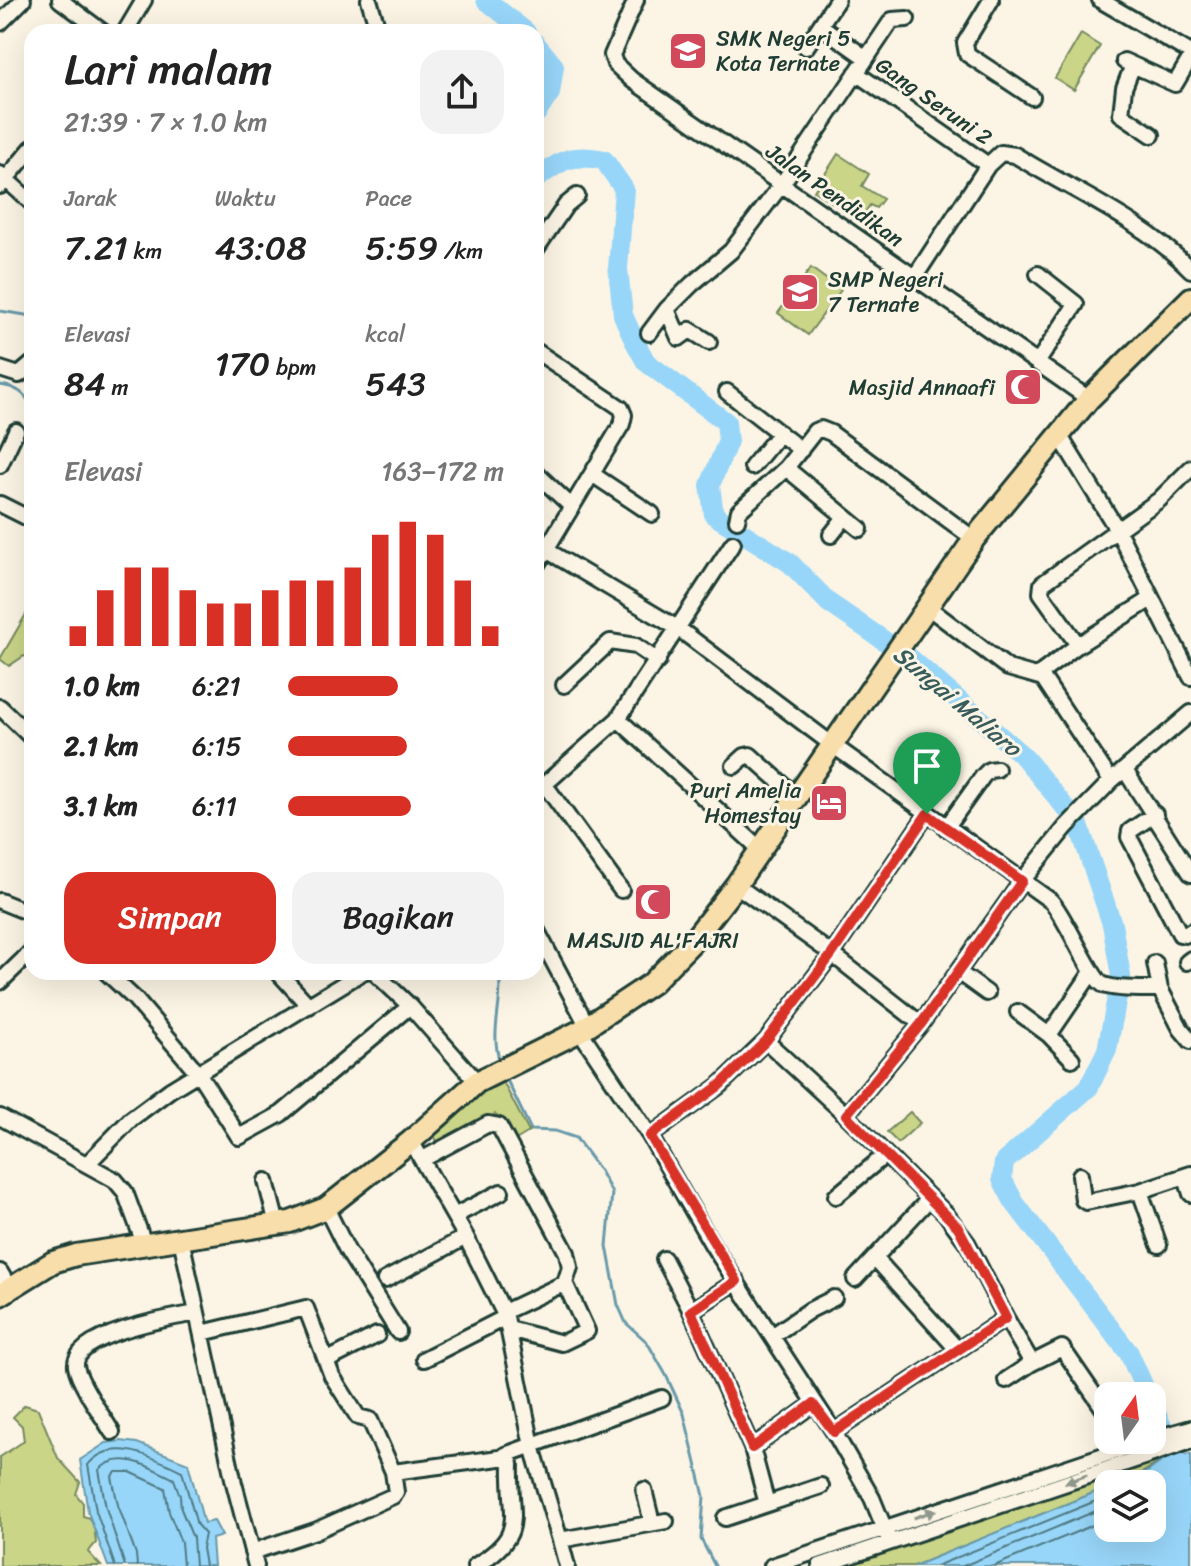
<!DOCTYPE html>
<html lang="id">
<meta charset="utf-8">
<style>
body{margin:0;font-family:Sriracha,sans-serif;background:#f2f2f2;color:#222;height:100vh;display:flex;flex-direction:column;font-size:30px;white-space:nowrap}
*{box-sizing:border-box;margin:0}
p{font-size:26px;color:#767676}
.icon{flex:none;width:44px;height:44px;fill:none;stroke:currentColor;stroke-width:2;stroke-linecap:round;stroke-linejoin:round}
.map{position:relative;flex:1;overflow:hidden}
.sheet{position:absolute;left:24px;top:24px;width:520px;height:956px;display:flex;flex-direction:column;background:#fff;border-radius:24px;box-shadow:0 8px 32px #0002}
.sheet>*{flex:none}
.needle{width:52px;rotate:14deg}
.buttons{position:absolute;left:1094px;top:1382px;display:grid;gap:16px}
.buttons a{display:grid;place-items:center;width:72px;height:72px;border-radius:16px;background:#fff;box-shadow:0 8px 32px #0002;font-size:40px}
.pin{position:absolute;display:grid;place-items:center;width:68px;height:68px;color:#fff;margin:-82px -34px;border-radius:50% 50% 50% 0;rotate:-45deg;box-shadow:0 0 8px #0007}
.pin .icon{rotate:45deg}
.round{display:grid;place-items:center;flex:none;width:84px;height:84px;border-radius:24px;background:#f2f2f2}
.head{display:flex;align-items:center;justify-content:space-between;height:136px;padding:0 40px}
h1{font-size:44px;font-weight:600;line-height:60px}
.figures{display:grid;grid-template-columns:repeat(3,1fr);gap:12px;height:136px;padding:8px 40px}
.figures div{display:grid;align-content:center}
.figures b{font-size:34px;font-weight:600}
.figures small{font-size:22px;font-weight:400}
.figures p{font-size:22px}
.chart{height:224px;padding:16px 40px}
.chart p{display:flex;justify-content:space-between}
.chart svg{width:100%;height:144px;margin-top:8px;stroke:#d93025;stroke-width:6}
.button{display:flex;gap:16px;margin-top:auto;padding:16px 40px}
.button a{flex:1;height:92px;border-radius:24px;background:#d93025;color:#fff;font-size:32px;font-weight:600;line-height:92px;text-align:center}
.button a+a{background:#f2f2f2;color:#222}
ul{padding:0 40px;list-style:none;font-size:26px}
li{display:grid;grid-template-columns:128px 96px 1fr;align-items:center;height:60px}
li i{height:20px;border-radius:10px;background:#d93025}
.map>svg:first-child{display:block}
.green{fill:#cad588;stroke:#74895e;stroke-width:2}
.water{fill:#98d6f9;stroke:#6899aa;stroke-width:2}
.lines{fill:none;stroke-linecap:round;stroke-linejoin:round}
.shore{stroke:#4f7a83;stroke-width:2}
.stream{stroke:#6899aa;stroke-width:3}
.river{stroke:#98d6f9;stroke-width:20}
.minor-casing{stroke:#1f3d34;stroke-width:20}
.highway-casing{stroke:#1f3d34;stroke-width:26}
.minor{stroke:#fcf5e5;stroke-width:14}
.highway{stroke:#f8deab;stroke-width:20}
.oneway{fill:#8e998c}
.route-casing{stroke:#fff;stroke-width:16}
.route{stroke:#d93025;stroke-width:10}
.labels{text-anchor:middle;dominant-baseline:central;stroke-width:6;stroke-linejoin:round;paint-order:stroke}
.poi-label{font-size:22px;fill:#1f3d34;stroke:#fcf5e5;text-anchor:start}
.street-label{font-size:22px;fill:#1f3d34;stroke:#fcf5e5}
.water-label{font-size:24px;font-style:italic;fill:#375c5b;stroke:#fcf5e5}
</style>
<div class="map">
<svg width="1191" height="1566" viewBox="0 0 1191 1566">
<rect width="100%" height="100%" fill="#fcf5e5"/>
<filter id="ink" filterUnits="userSpaceOnUse"><feTurbulence type="fractalNoise" baseFrequency=".0125" numOctaves="2"/><feDisplacementMap in="SourceGraphic" scale="16" xChannelSelector="R" yChannelSelector="G"/><feConvolveMatrix kernelMatrix="1 2 1 2 8 2 1 2 1" color-interpolation-filters="sRGB"/></filter>
<g filter="url(#ink)">
<!-- green -->
<path class="green" d="M1081,34L1100,46L1074,90L1055,78Z
M838,154L869,174L862,186L883,199L876,208L870,205L860,220L814,191Z
M811,268L841,290L808,335L778,313Z
M32,604V661L24,656L9,666L0,659Z
M501,1078L529,1132L514,1141L495,1114L440,1147L432,1132Z
M910,1112L920,1123L898,1143L887,1132Z
M25,1405L38,1409L58,1458L80,1482L76,1494L83,1503V1516L90,1518L94,1525L96,1543L88,1552L101,1566H0V1457L24,1441L22,1426L13,1417Z
M1165,1455L1171,1457C1150,1465 1132,1484 1108,1484V1487L914,1566H839L930,1538Z"/>
<!-- water -->
<path class="water" d="M121,1441L137,1443L188,1463L204,1523L214,1521L222,1536L212,1539L214,1566H108L88,1512L80,1460L106,1443Z
M1191,1454V1566H914L1108,1487V1528H1152V1484H1115L1148,1471L1165,1459Z"/>
<g class="lines">
<!-- shore -->
<path class="shore" d="M115,1566L96,1511L88,1465C112,1435 155,1458 182,1471L197,1525L205,1534L202,1548L205,1566
M125,1566L106,1508L99,1470C120,1448 152,1468 174,1479L180,1496L181,1509L193,1538L195,1566
M137,1566L136,1554L118,1505L112,1477L116,1472H130L165,1488L169,1512L181,1542L183,1566
M936,1566L1108,1496
M963,1566L1108,1506
M994,1566L1108,1519"/>
<!-- stream -->
<path class="stream" d="M0,311L32,316
M0,385C16,387 26,393 32,408
M499,972C504,1003 489,1031 500,1062
M505,1076L531,1130L555,1131L576,1138L600,1171L612,1193L607,1246L618,1305L626,1323L647,1342L666,1375L684,1414L704,1496L701,1539L715,1566"/>
<!-- river -->
<path class="river" d="M486,0L526,32
M536,44L554,66L550,93L536,114
M536,179C562,160 571,153 604,160L624,189L618,269L623,315L635,342L646,362L726,422L728,441L710,485L714,515L790,563L829,603L911,659L1024,757L1078,823L1112,924L1121,976L1107,1050L1089,1087L1004,1162L1002,1179L1014,1202L1129,1353L1148,1396
M1152,1404L1175,1456"/>
<!-- minor casing -->
<g class="minor-casing">
<path id="minor" d="M60,0L103,32
M369,0L379,32
M636,0L612,55L615,64L632,80L1089,399
M991,0L965,43L967,54L1032,97
M1100,0L1191,53
M0,23L23,0
M821,26L866,58
M125,32L144,0
M806,47L837,0
M1124,61L1175,84L1191,57
M1133,65L1124,88L1121,114L1152,135
M856,73L988,165
M0,174L32,203
M0,186L32,148
M536,249L566,205L577,196
M914,278L988,165L1001,153L1015,155C1073,191 1142,220 1191,270
M667,309L679,338L690,330L709,342
M649,333L667,309L692,284L731,251L782,184L892,20L907,19
M536,351L621,408L624,415L622,424L536,566
M1037,363L1076,304L1038,274
M0,369L19,375L32,364
M727,392L801,450
M1058,433L1118,531L1191,677
M0,465L16,431
M752,467L780,433
M786,468L860,529
M536,473L571,506
M592,474L652,514
M0,504L32,520
M737,520L739,511L786,468L815,431L821,429L831,433L974,539
M831,535L845,517
M536,544L679,629L834,746L1051,901C1066,917 1092,981 1104,985C1116,990 1147,989 1160,989L1181,1029L1191,1041
M929,608L1008,668L1043,678L1111,781
M1078,645L1041,593L1042,584L1159,500L1191,468
M1037,676L1078,645L1151,599
M564,685L610,642L636,646L658,661
M0,707L32,738
M618,719L760,849
M734,766L745,756L750,755L797,797
M1125,770L1191,874
M545,785L621,890
M536,792L618,719L733,543
M1155,814L1130,831L1129,837L1180,934L1185,935L1191,931
M946,828L983,776L989,770L997,769
M736,885L832,954L766,1041
M0,901L32,914
M536,929L588,1027
M1187,962L1191,959
M1155,963L1160,989
M106,972L135,999L199,1074L239,1137L281,1114L410,1006
M278,972L309,1006
M374,972L410,1006L477,1082
M958,972L987,993
M0,982L32,951
M1018,1012L1049,1035L1092,972
M921,1024L832,954L927,814
M580,1031L650,1136L713,1246L834,1432L872,1498L890,1542
M1049,1035L1072,1059
M846,1115L921,1024L1022,881L1066,827L1111,781L1191,713
M0,1117L115,1180L125,1192L145,1246
M650,1136L719,1086L766,1041L846,1115L946,1214L968,1244L1006,1318L834,1432
M411,1141L466,1237L506,1317L532,1446L560,1540L666,1521
M423,1159L488,1124L499,1126L567,1253L570,1267L565,1283
M87,1164L131,1119L170,1090L363,972
M1080,1175L1083,1200L1086,1202L1140,1191L1191,1174
M1186,1178L1191,1194
M266,1181L277,1224
M1140,1191L1159,1245
M836,1196L885,1155
M326,1208L347,1250L398,1332
M454,1216L501,1192
M181,1239L234,1483L256,1566
M875,1258L957,1349
M664,1259L691,1311
M0,1272L10,1289
M855,1279L930,1198
M385,1280L466,1237
M737,1281L691,1311L752,1448
M504,1312L565,1283L587,1331L562,1343L509,1329
M202,1333L306,1308L332,1376L358,1417L370,1420L393,1472L507,1457L511,1464C509,1518 529,1533 475,1566
M772,1336L810,1310L834,1298
M424,1359L506,1317
M326,1361L377,1335
M1032,1363L1062,1348L1108,1415
M1006,1380L1032,1363L1006,1318
M813,1404L752,1448L767,1504L821,1486
M112,1432C102,1415 79,1384 76,1366C72,1334 174,1317 197,1313
M1152,1439L1191,1428
M505,1455L662,1398
M644,1490L652,1523
M725,1518L767,1504
M560,1540L567,1566
M252,1552L315,1531L393,1496L396,1492L393,1472
M772,1566L1149,1440
M820,1566L1191,1441"/>
</g>
<!-- highway casing -->
<g class="highway-casing">
<path id="highway" d="M0,1295L53,1262L76,1255L290,1222L326,1208L411,1141L477,1082L580,1031L652,983L692,942L736,885L974,539L1089,399L1191,298"/>
</g>
<!-- minor -->
<use href="#minor" class="minor"/>
<!-- highway -->
<use href="#highway" class="highway"/>
</g>
<!-- one-way arrows -->
<defs><path id="oneway-solid" d="M-6-.8H1V-3.2L6.5 0L1 3.2V.8H-6Z" transform="scale(2)"/></defs>
<g class="oneway">
<use href="#oneway-solid" transform="translate(1076 1479) rotate(160)"/>
<use href="#oneway-solid" transform="translate(925 1514) rotate(-19)"/>
</g>
</g>
<g class="lines" filter="url(#ink)">
<!-- route casing -->
<g class="route-casing">
<path id="route" d="M927,814L1022,881L921,1024L846,1115L958,1227L1006,1318L834,1432L813,1404L752,1448L691,1311L737,1281L650,1136L719,1086L766,1041L832,954Z"/>
</g>
<!-- route -->
<use href="#route" class="route"/>
</g>
<!-- icons -->
<defs>
<g id="school-square" transform="scale(2)"><rect x="-9" y="-9" width="18" height="18" rx="4" fill="#d1495b" stroke="#fcf5e5"/><path d="M0-5L7-2L0 1L-7-2ZM-4 1L0 2.5L4 1V4Q0 6-4 4Z" fill="#fff"/></g>
<g id="mosque-square" transform="scale(2)"><rect x="-9" y="-9" width="18" height="18" rx="4" fill="#d1495b" stroke="#fcf5e5"/><path d="M3.5-4.9A6 6 0 1 0 3.5 4.9A5 5 0 1 1 3.5-4.9Z" fill="#fff"/></g>
<g id="hotel-square" transform="scale(2)"><rect x="-9" y="-9" width="18" height="18" rx="4" fill="#d1495b" stroke="#fcf5e5"/><path d="M-6-4.5h1.5V1H6V5H4.5V3h-9V5H-6ZM-4 0a1.8 1.8 0 1 1 3.6 0ZM.5 0V-2.5h3Q6-2.5 6 0Z" fill="#fff"/></g>
</defs>
<g fill-rule="evenodd">
<use href="#school-square" x="688" y="51"/>
<use href="#school-square" x="800" y="292"/>
<use href="#mosque-square" x="1023" y="387"/>
<use href="#hotel-square" x="829" y="803"/>
<use href="#mosque-square" x="653" y="902"/>
</g>
<g class="labels">
<!-- poi labels -->
<g class="poi-label">
<text x="716" y="38">SMK Negeri 5<tspan x="716" dy="25">Kota Ternate</tspan></text>
<text x="828" y="279">SMP Negeri<tspan x="828" dy="25">7 Ternate</tspan></text>
<text x="995" y="387" text-anchor="end">Masjid Annaafi</text>
<text x="801" y="790" text-anchor="end">Puri Amelia<tspan x="801" dy="25">Homestay</tspan></text>
<text x="653" y="940" text-anchor="middle">MASJID AL'FAJRI</text>
</g>
<!-- street labels -->
<g class="street-label">
<text transform="translate(934 101) rotate(35)">Gang Seruni 2</text>
<text transform="translate(835 195) rotate(35)">Jalan Pendidikan</text>
</g>
<!-- water labels -->
<g class="water-label">
<text transform="translate(957 701) rotate(40)">Sungai Maliaro</text>
</g>
</g>
</svg>
<div class="buttons">
<a><svg class="needle" viewBox="-14 -14 28 28"><path d="M0-13l5 13h-10z" fill="#e53935"/><path d="M0 13l5-13h-10z" fill="#767676"/></svg></a>
<a><svg class="icon" aria-label="layers" viewBox="0 0 24 24"><path d="M12 4l9 5-9 5-9-5zM3 14l9 5 9-5"/></svg></a>
</div>
<div class="pin" style="left:927px;top:814px;background:#1e9e55"><svg class="icon" aria-label="arrive" viewBox="0 0 24 24"><path d="M6 21V4h12l-3 4 3 4H6"/></svg></div>
<section class="sheet">
<div class="head"><div><h1>Lari malam</h1><p>21:39 · 7 × 1.0 km</p></div><a class="round"><svg class="icon" aria-label="share" viewBox="0 0 24 24"><path d="M12 15V3M7 8l5-5 5 5M5 13v7h14v-7"/></svg></a></div>
<div class="figures">
<div><p>Jarak</p><b>7.21<small> km</small></b></div>
<div><p>Waktu</p><b>43:08</b></div>
<div><p>Pace</p><b>5:59<small> /km</small></b></div>
</div>
<div class="figures">
<div><p>Elevasi</p><b>84<small> m</small></b></div>
<div><b>170<small> bpm</small></b></div>
<div><p>kcal</p><b>543</b></div>
</div>
<div class="chart"><p><span>Elevasi</span>163–172 m</p>
<svg viewBox="0 0 160 44" preserveAspectRatio="none"><path d="M5 44V38M15 44V27M25 44V20M35 44V20M45 44V27M55 44V31M65 44V31M75 44V27M85 44V24M95 44V24M105 44V20M115 44V10M125 44V6M135 44V10M145 44V24M155 44V38"/></svg>
</div>
<ul>
<li><b>1.0 km</b>6:21<i style="width:51%"></i></li>
<li><b>2.1 km</b>6:15<i style="width:55%"></i></li>
<li><b>3.1 km</b>6:11<i style="width:57%"></i></li>
</ul>
<div class="button"><a>Simpan</a><a>Bagikan</a></div>
</section>
</div>
